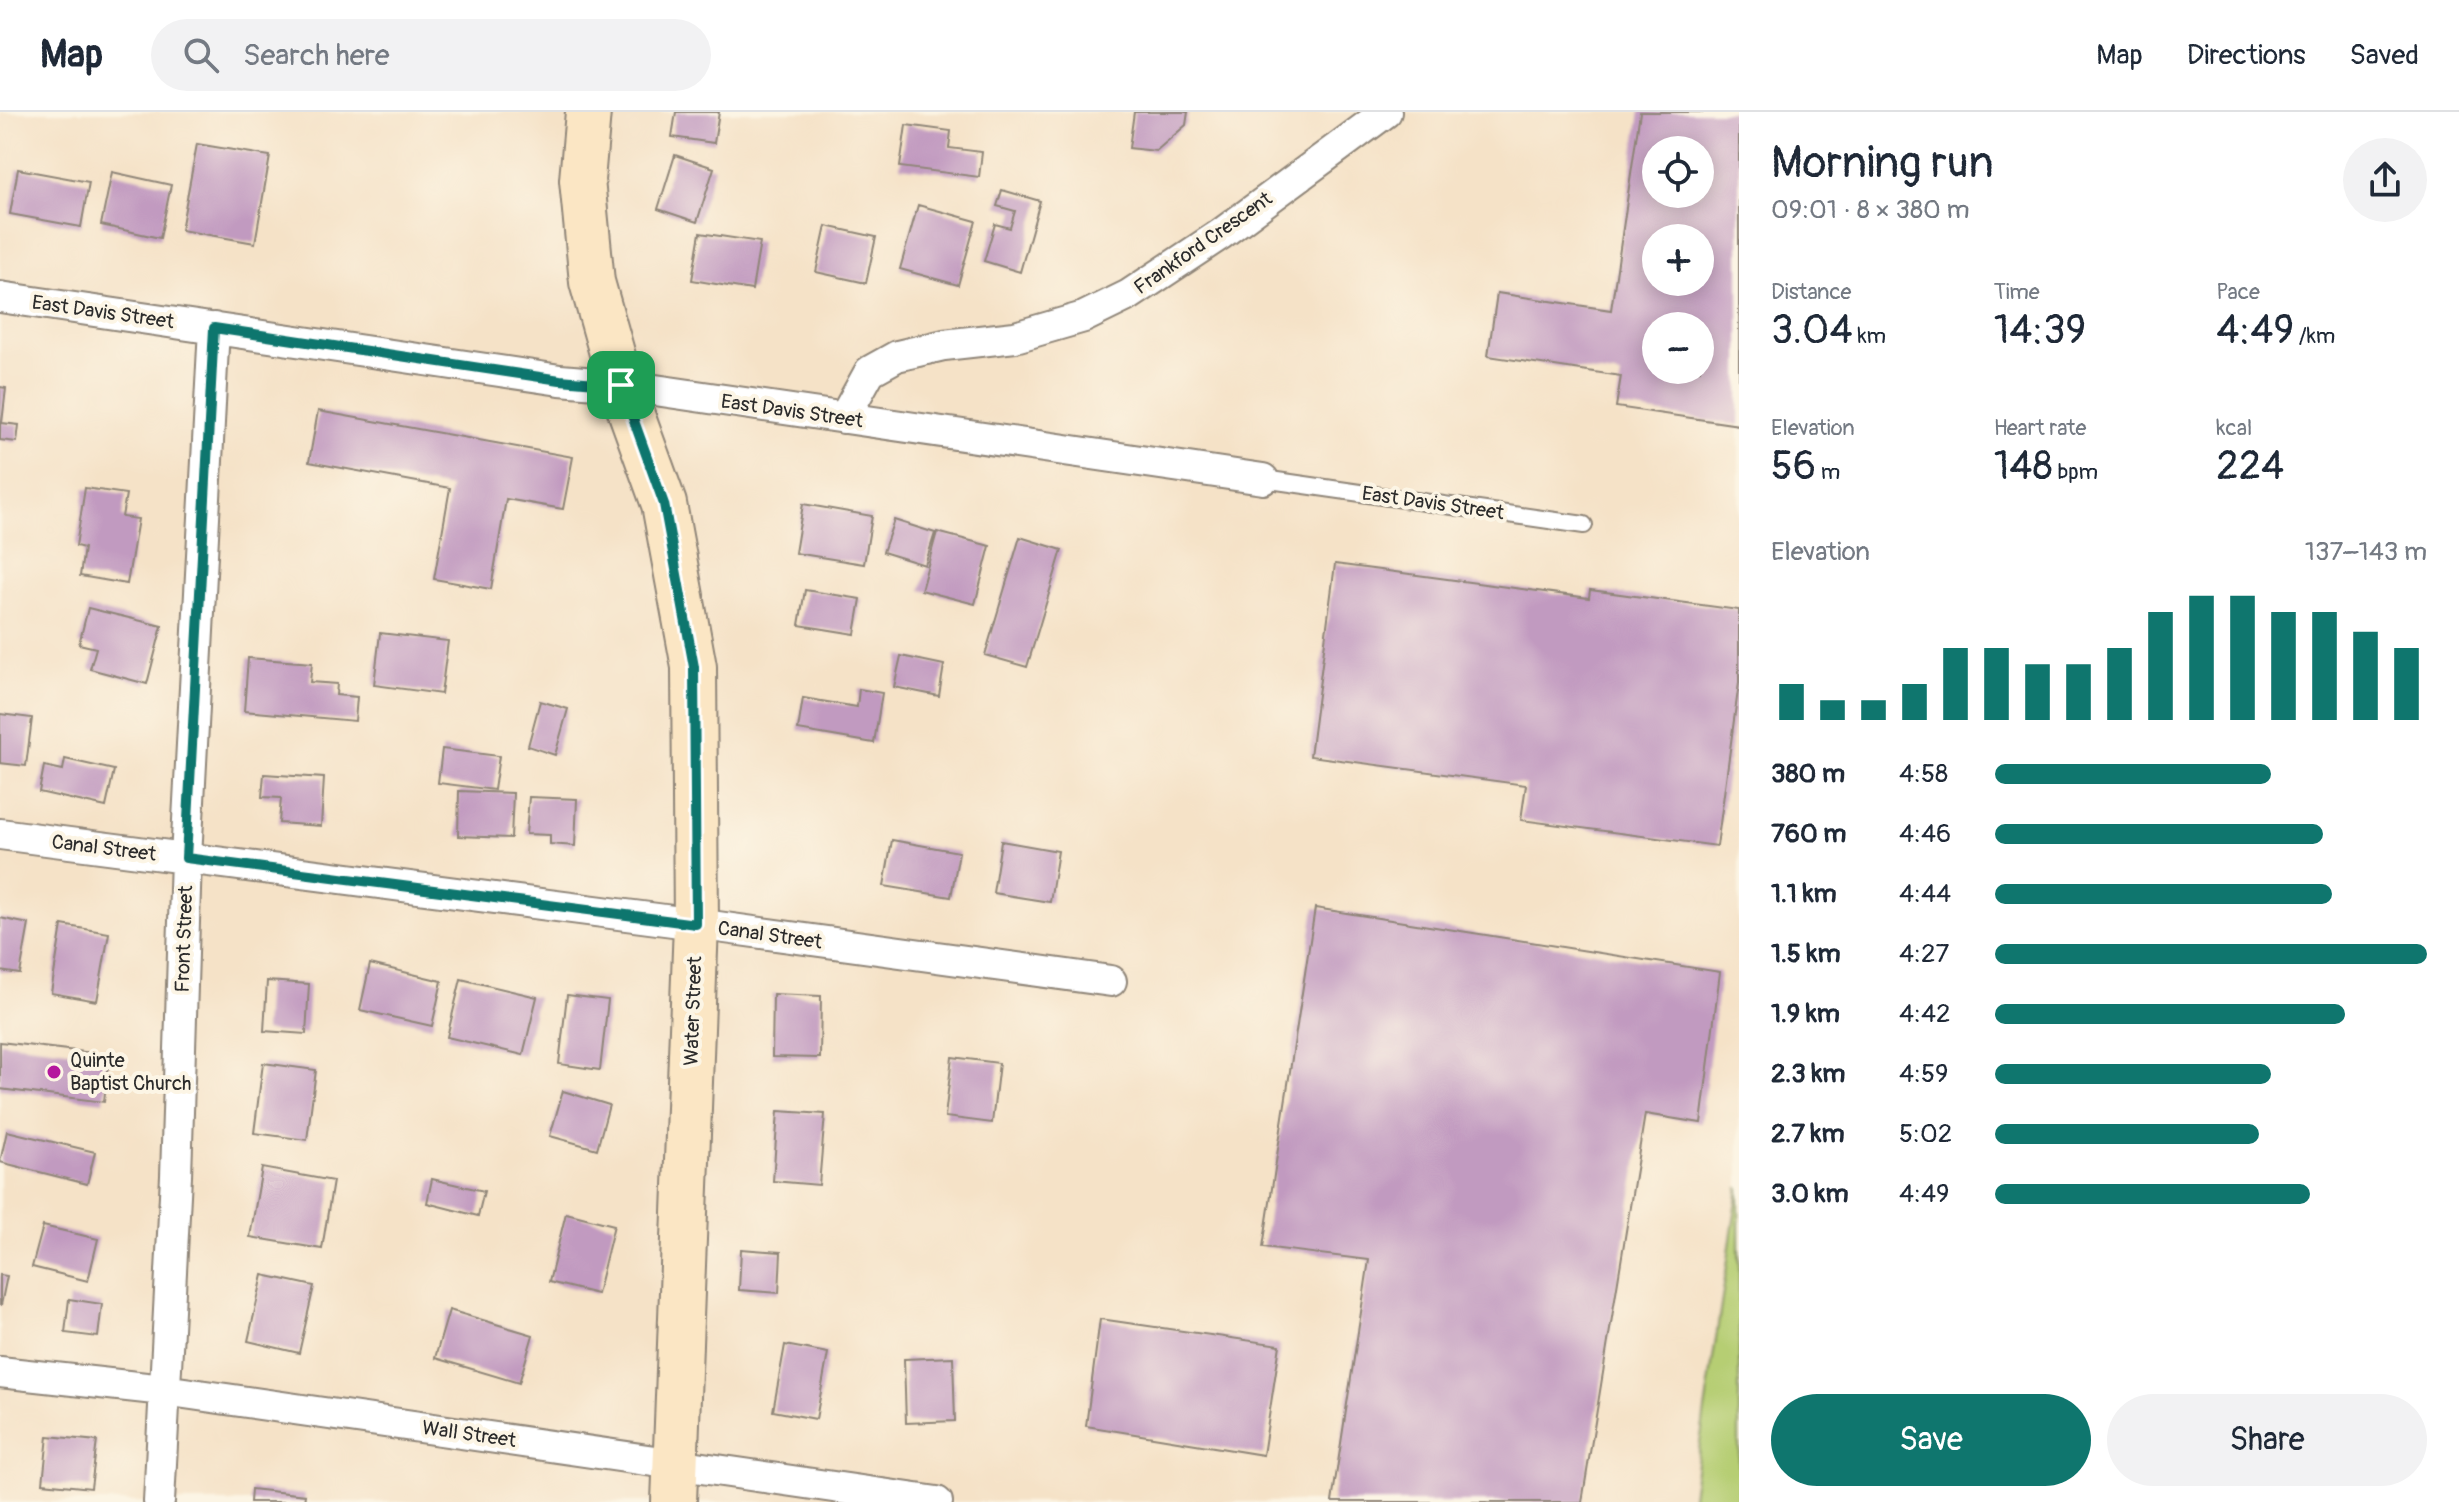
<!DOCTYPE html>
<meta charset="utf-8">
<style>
body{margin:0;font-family:Pangolin,sans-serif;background:#f2f2f3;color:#1f2937;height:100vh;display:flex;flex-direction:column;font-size:30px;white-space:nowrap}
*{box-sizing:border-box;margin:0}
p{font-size:26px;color:#747a83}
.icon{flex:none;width:44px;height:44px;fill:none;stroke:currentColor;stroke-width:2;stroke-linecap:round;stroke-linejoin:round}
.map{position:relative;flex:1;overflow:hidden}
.sheet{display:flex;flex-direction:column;background:#fff;width:720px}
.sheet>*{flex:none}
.tools{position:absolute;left:1642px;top:24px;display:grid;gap:16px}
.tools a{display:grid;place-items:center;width:72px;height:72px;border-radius:50%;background:#fff;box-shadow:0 4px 20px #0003;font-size:40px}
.pin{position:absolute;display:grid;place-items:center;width:68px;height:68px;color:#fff;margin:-34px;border-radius:16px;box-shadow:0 4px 12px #0006}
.round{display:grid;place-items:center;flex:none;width:84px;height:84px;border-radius:42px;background:#f2f2f3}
.overview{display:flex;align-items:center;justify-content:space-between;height:136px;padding:0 32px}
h1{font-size:44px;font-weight:600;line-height:60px}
.figures{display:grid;grid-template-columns:repeat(3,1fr);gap:12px;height:136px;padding:8px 32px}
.figures div{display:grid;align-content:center}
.figures b{font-size:40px;font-weight:600}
.figures small{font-size:22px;font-weight:400}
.figures p{font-size:22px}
.chart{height:224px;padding:16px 32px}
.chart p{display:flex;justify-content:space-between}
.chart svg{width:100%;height:144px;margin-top:8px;stroke:#0f766e;stroke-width:6}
.primary-button{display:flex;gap:16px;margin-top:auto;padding:16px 32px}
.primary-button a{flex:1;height:92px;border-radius:48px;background:#0f766e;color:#fff;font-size:32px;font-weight:600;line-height:92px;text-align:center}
.primary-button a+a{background:#f2f2f3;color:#1f2937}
ul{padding:0 32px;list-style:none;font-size:26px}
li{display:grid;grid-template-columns:128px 96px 1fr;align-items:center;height:60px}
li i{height:20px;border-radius:10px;background:#0f766e}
header{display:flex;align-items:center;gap:48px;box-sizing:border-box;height:112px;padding:0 40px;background:#fff;border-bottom:2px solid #e0e1e3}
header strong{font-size:38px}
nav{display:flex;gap:44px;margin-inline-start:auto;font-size:28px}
.search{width:560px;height:72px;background:#f2f2f3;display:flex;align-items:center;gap:20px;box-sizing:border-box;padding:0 28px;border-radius:44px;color:#747a83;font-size:30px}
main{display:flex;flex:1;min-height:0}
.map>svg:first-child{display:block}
.green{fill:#b6ce73;stroke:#707c4f;stroke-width:2}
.building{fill:#c19ac0;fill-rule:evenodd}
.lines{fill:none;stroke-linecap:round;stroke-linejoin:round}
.service-casing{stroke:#908679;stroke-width:20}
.minor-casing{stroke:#908679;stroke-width:34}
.secondary-casing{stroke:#908679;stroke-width:48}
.service{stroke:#fff;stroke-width:16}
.minor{stroke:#fff;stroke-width:30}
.secondary{stroke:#fbe6c4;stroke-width:44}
.route-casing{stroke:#fff;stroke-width:16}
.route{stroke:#0f766e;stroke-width:10}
.poi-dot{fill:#b5179e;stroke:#fcf5e5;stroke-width:3}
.labels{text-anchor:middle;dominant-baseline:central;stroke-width:8;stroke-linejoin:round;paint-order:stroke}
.street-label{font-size:20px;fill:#2b2b2b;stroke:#fcf5e5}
.poi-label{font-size:20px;fill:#2b2b2b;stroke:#fcf5e5;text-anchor:start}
</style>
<header>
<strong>Map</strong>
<div class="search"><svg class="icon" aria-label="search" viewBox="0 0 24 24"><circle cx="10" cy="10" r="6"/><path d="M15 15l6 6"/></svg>Search here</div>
<nav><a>Map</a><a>Directions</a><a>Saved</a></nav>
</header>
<main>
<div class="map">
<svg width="1739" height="1390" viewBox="0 0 1739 1390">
<rect width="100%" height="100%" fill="#fcf5e5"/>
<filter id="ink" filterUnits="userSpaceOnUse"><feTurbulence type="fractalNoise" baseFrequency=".0125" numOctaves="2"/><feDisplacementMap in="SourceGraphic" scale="16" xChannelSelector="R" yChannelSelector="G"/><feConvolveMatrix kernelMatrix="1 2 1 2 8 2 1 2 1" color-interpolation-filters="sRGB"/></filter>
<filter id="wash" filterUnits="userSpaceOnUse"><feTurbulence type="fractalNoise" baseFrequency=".006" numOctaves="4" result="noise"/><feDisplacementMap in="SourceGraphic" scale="32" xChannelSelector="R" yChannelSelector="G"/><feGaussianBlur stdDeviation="1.8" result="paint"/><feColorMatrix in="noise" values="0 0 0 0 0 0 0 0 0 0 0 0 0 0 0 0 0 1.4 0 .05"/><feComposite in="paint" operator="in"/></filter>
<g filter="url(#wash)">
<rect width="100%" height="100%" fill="#f5e2c7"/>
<!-- green -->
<path class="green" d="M1739,1075V1390H1691Z"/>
<g id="blocks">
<!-- building -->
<path class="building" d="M676,0H719L714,31L672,25Z
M1134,0H1188L1186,13L1156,39L1129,36Z
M1640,0H1739V313L1616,295L1621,264L1488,244L1497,181L1611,198ZM1656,38H1700V82H1656ZM1656,126H1700V170H1656ZM1656,214H1700V258H1656Z
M906,13L951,19L949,36L982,40L979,65L900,55Z
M197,32L270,44L255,131L181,118Z
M675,43L714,56L697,110L658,97Z
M18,57L89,70L81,115L10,102Z
M112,60L171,73L160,126L101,113Z
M1002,78L1040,89L1020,160L984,149L995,112L1010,116L1015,99L997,94Z
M918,93L976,109L958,173L900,157Z
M826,114L876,125L866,171L816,160Z
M700,121L760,130L752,178L692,168Z
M0,275L6,276L2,311L19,313L17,330L0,328Z
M318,299L573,345L563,397L506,387L491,477L434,467L450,376L309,350Z
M85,376L126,382L122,405L138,407L127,472L80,464L84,436L76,434Z
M803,392L872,404L864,452L795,441Z
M894,408L935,421L925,453L883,440Z
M937,420L990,434L975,492L921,478Z
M1020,425L1062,438L1027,555L985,543Z
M1335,452L1589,486L1590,478L1739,498V571L1717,734L1521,708L1526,673L1310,644Z
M805,478L861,487L855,522L799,513Z
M88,496L162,514L147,572L90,557L96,536L79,532Z
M380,521L448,529L441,582L374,573Z
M901,544L944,553L939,584L894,575Z
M248,546L312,551L310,570L337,572L336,583L357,585L355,609L244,599Z
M859,577L882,581L874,631L798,618L803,586L857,595Z
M540,589L568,597L555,643L528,634Z
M0,602L32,606L26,654L0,651Z
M442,637L499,644L494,678L438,671Z
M65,647L114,658L106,695L39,680L44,654L63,658Z
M264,662L324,666L321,714L279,711L281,686L262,685Z
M459,679L513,681L511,726L458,724Z
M529,685L577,687L575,734L550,732V723L526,722Z
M892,728L959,740L951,785L884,774Z
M1001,729L1058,739L1050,790L993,781Z
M1315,796L1720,860L1701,1011L1645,1002L1582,1390H1332L1369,1148L1263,1135Z
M0,806L29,812L20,862L0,859Z
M62,813L109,821L97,889L51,881Z
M370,852L442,869L432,914L360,898Z
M461,867L537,885L523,943L447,925Z
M267,869L309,872L306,922L264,919Z
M773,882L821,884L820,946L772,945Z
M567,883L608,888L600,958L559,952Z
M0,930L109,943L104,990L0,977Z
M952,945L999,951L992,1011L945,1005Z
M263,951L316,958L307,1028L254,1021Z
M563,979L609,993L597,1037L550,1024Z
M778,999L825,1002L819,1073L773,1069Z
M7,1019L95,1040L87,1072L0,1050Z
M262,1056L333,1069L322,1137L250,1125Z
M432,1067L484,1079L478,1104L427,1091Z
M566,1101L614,1113L597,1182L549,1170Z
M43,1114L98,1127L88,1169L32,1155Z
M741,1137L781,1140L779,1181L739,1178Z
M0,1163L7,1164L1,1193H0Z
M263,1163L314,1174L299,1241L248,1229Z
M69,1187L102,1192L98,1225L65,1221Z
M449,1198L533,1223L519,1271L435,1246Z
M1100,1207L1280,1233L1263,1343L1086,1314Z
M785,1233L828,1241L816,1307L773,1299Z
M953,1245L955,1309L906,1311L904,1247Z
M48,1324L97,1329L91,1376L43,1371Z
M251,1377L305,1383L304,1390H250Z"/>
</g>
</g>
<g filter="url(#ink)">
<use href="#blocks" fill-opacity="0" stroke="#908679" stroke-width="2"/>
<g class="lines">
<!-- service casing -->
<g class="service-casing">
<path id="service" d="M1263,367L1584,413"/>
</g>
<!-- minor casing -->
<g class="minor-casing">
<path id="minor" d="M0,185L560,268L621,273L1263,367
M844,306L870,259L897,244L944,233L1015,225L1084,205L1129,183L1221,122L1386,0
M0,722L696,812L1111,869
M0,1260L164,1278L937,1390
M159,1390L176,1064L186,746L214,216"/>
</g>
<!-- secondary casing -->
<g class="secondary-casing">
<path id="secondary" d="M588,0L582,68L592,170L621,273L664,392L694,555L696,812L674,1390"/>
</g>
<!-- service -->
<use href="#service" class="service"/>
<!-- minor -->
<use href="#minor" class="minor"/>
<!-- secondary -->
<use href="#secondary" class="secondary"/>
</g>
</g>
<g class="lines" filter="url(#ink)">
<!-- route casing -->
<g class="route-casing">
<path id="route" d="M214,216L560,268L621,273L664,392L694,555L696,812L186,746Z"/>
</g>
<!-- route -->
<use href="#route" class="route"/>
</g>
<!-- markers -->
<circle class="poi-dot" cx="54" cy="960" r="8"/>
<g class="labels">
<!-- street labels -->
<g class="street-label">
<text transform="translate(1203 131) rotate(-35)">Frankford Crescent</text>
<text transform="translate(103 200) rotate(8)">East Davis Street</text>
<text transform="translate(792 299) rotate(8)">East Davis Street</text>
<text transform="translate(1433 391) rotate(8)">East Davis Street</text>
<text transform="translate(104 736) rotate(7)">Canal Street</text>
<text transform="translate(770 823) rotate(8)">Canal Street</text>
<text transform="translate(184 827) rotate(-88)">Front Street</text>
<text transform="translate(693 899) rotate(-88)">Water Street</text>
<text transform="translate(469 1322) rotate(8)">Wall Street</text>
</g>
<!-- poi labels -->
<g class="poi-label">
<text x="70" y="948">Quinte<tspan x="70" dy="23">Baptist Church</tspan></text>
</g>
</g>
</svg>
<div class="tools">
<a><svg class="icon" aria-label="locate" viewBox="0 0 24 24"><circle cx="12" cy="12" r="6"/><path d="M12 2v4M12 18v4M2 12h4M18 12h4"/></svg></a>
<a>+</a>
<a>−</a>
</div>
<div class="pin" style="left:621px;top:273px;background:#1e9e55"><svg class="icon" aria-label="arrive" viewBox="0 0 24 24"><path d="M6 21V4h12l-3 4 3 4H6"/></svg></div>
</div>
<section class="sheet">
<div class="overview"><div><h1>Morning run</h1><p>09:01 · 8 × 380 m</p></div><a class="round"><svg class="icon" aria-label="share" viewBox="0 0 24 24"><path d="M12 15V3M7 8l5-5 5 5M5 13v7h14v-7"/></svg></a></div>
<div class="figures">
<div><p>Distance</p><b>3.04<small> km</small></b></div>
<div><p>Time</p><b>14:39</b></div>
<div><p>Pace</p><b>4:49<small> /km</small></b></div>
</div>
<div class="figures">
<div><p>Elevation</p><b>56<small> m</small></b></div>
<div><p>Heart rate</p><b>148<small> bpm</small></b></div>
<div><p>kcal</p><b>224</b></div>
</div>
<div class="chart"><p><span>Elevation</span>137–143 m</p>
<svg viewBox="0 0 160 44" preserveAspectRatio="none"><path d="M5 44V33M15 44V38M25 44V38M35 44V33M45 44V22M55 44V22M65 44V27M75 44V27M85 44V22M95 44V11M105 44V6M115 44V6M125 44V11M135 44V11M145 44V17M155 44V22"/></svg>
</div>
<ul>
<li><b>380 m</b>4:58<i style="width:64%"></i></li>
<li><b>760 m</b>4:46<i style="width:76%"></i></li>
<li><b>1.1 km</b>4:44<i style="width:78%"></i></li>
<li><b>1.5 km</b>4:27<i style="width:100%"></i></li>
<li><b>1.9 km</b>4:42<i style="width:81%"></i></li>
<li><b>2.3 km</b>4:59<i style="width:64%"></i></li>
<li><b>2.7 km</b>5:02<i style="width:61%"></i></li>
<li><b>3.0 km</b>4:49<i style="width:73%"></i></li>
</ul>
<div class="primary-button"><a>Save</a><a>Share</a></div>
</section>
</main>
